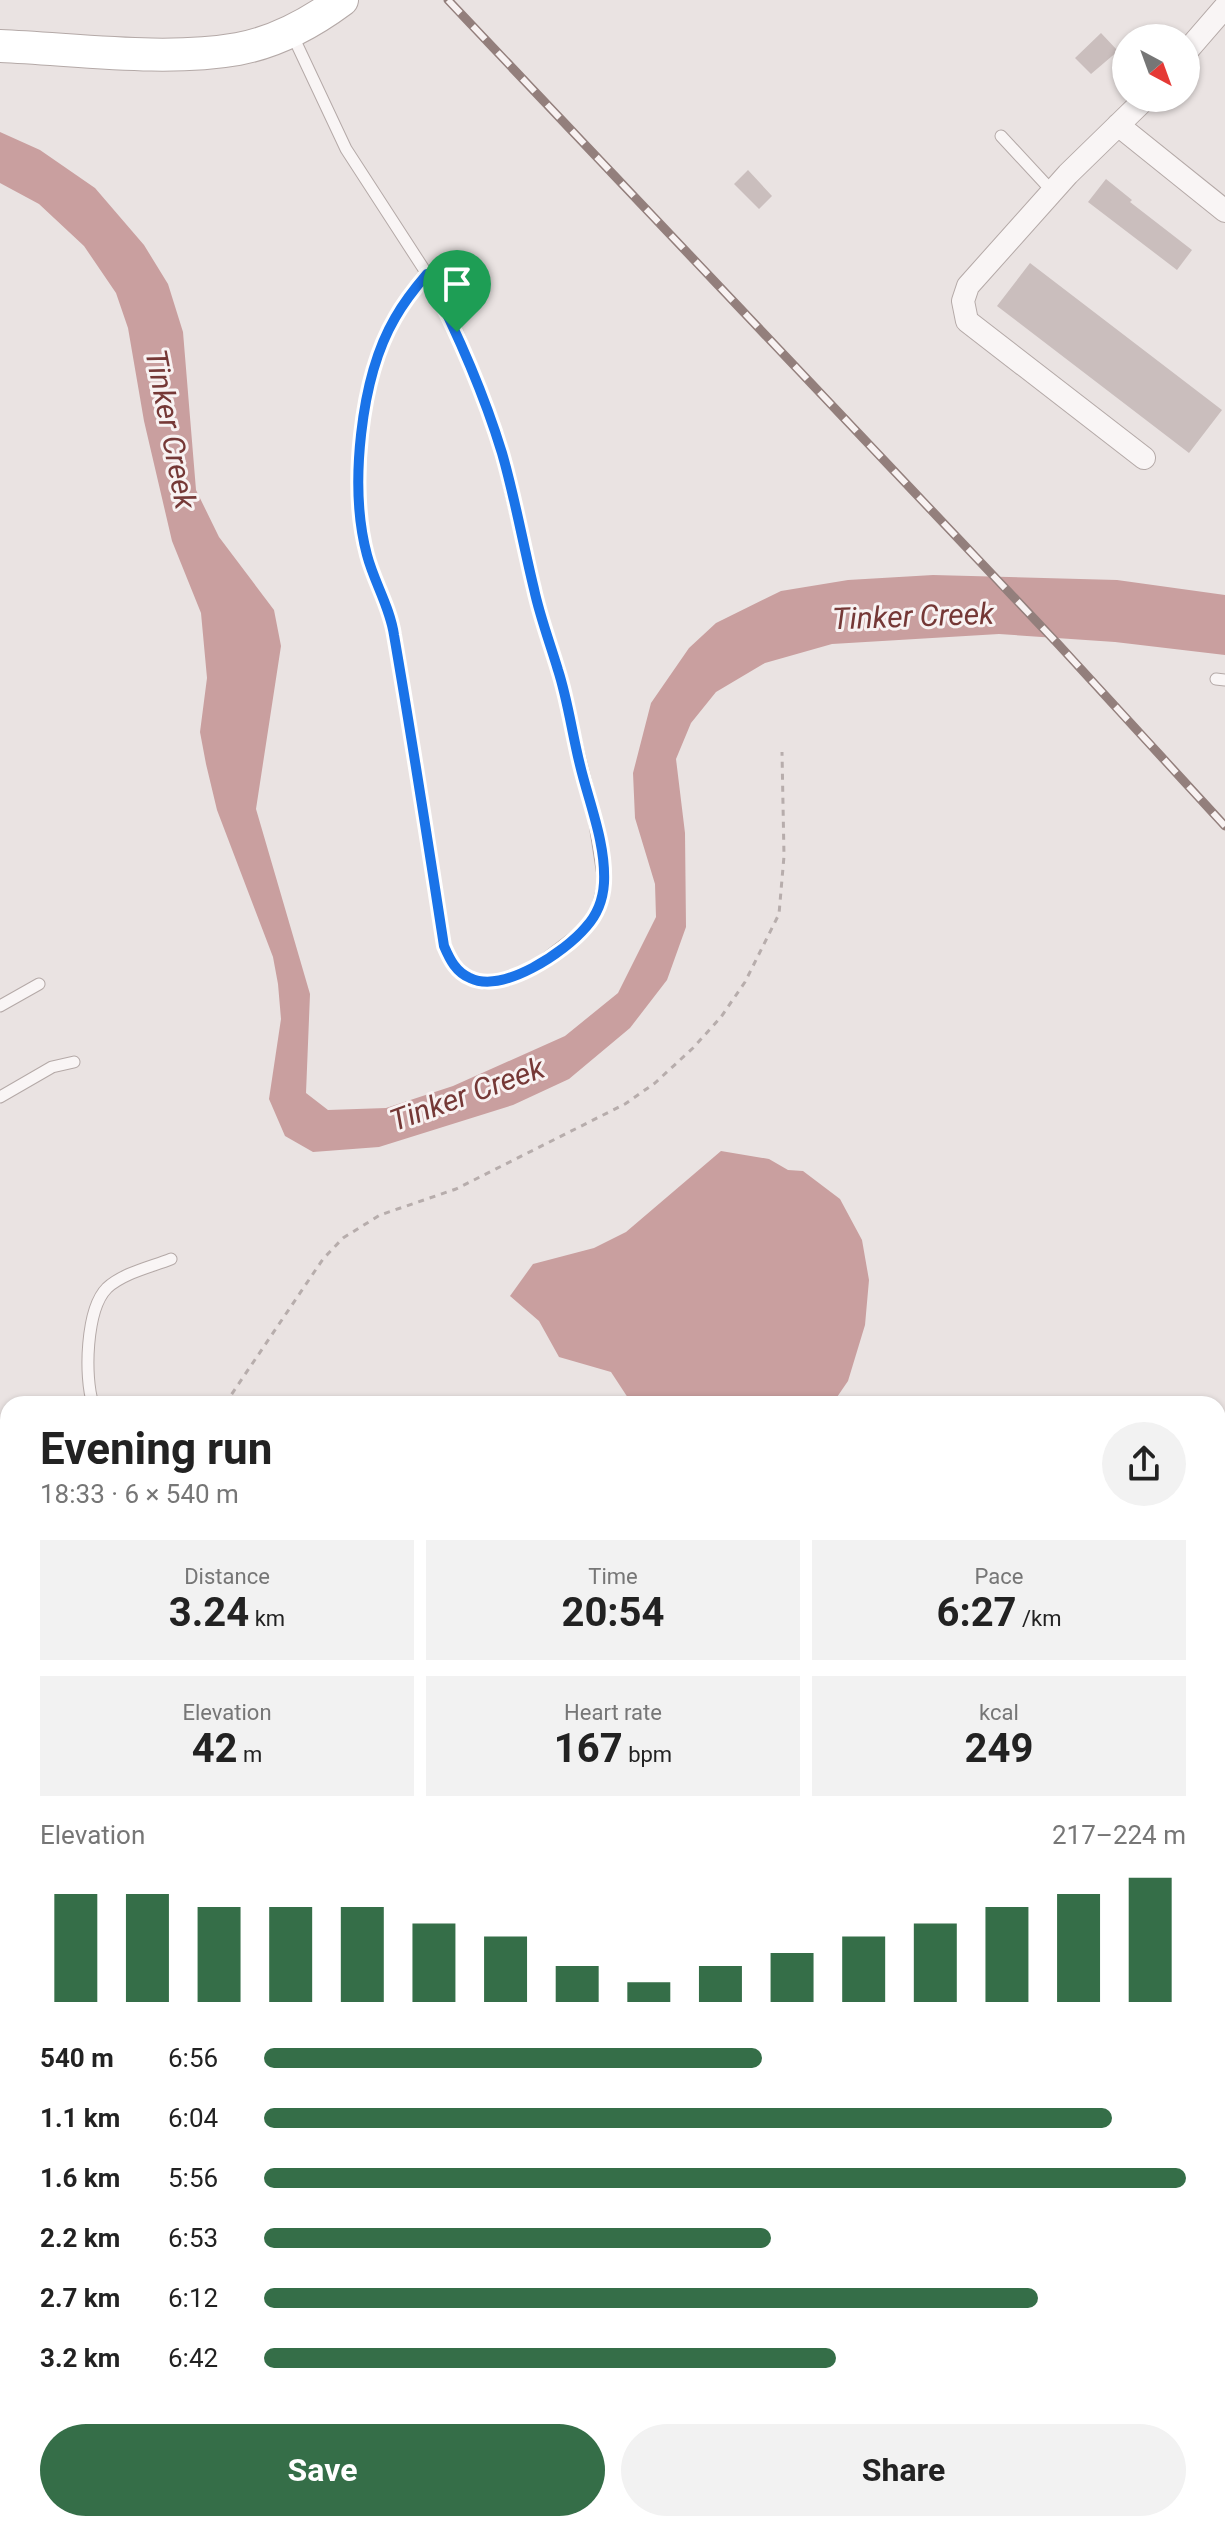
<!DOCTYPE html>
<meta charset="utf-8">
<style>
body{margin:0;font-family:Roboto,sans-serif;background:#f2f2f2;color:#222;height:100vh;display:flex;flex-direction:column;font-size:30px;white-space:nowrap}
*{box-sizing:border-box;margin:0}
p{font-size:26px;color:#767676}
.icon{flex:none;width:44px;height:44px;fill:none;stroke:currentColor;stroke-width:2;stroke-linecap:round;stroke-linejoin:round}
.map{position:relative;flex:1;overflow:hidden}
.drawer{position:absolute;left:0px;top:1396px;width:1226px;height:1136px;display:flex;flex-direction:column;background:#fff;border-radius:24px 24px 0 0;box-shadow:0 2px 6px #0004}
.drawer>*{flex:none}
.needle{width:52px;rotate:139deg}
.controls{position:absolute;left:1112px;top:24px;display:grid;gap:16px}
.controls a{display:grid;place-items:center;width:88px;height:88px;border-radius:50%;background:#fff;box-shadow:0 2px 6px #0004;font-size:40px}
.pin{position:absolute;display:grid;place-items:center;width:68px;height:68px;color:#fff;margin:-82px -34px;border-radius:50% 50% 50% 0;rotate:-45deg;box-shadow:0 0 8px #0007}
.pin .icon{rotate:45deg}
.round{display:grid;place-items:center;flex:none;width:84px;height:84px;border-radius:42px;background:#f2f2f2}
.headline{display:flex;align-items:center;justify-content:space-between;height:136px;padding:0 40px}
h1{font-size:44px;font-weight:700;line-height:60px}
.figures{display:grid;grid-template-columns:repeat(3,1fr);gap:12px;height:136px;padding:8px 40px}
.figures div{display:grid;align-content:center;border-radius:0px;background:#f2f2f2;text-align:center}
.figures b{font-size:40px;font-weight:700}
.figures small{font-size:22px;font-weight:400}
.figures p{font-size:22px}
.chart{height:224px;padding:16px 40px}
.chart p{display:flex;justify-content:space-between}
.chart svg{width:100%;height:144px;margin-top:8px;stroke:#356e48;stroke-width:6}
.primary-button{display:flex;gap:16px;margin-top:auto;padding:16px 40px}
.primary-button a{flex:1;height:92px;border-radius:48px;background:#356e48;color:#fff;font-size:32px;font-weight:700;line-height:92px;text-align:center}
.primary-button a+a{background:#f2f2f2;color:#222}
ul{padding:0 40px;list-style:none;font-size:26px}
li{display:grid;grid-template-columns:128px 96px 1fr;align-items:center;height:60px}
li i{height:20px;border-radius:10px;background:#356e48}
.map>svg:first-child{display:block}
.green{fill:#c7c4d4}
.water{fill:#c99f9f}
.building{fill:#cabebd}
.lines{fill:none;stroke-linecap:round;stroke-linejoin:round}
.lane-casing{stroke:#b4a9a7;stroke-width:13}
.street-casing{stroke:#b4a9a7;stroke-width:24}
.secondary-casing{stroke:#b4a9a7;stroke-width:34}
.path{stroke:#b7adac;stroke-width:3;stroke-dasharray:6 6;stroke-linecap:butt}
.lane{stroke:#f9f5f5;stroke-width:11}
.street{stroke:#f9f5f5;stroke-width:22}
.secondary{stroke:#fff;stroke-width:32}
.rail-casing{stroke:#937f7c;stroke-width:9}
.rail{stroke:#f8f2f2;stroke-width:6;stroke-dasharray:18;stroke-linecap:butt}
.route-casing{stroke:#fff;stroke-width:16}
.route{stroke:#1a73e8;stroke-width:10}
.labels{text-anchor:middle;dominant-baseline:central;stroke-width:6;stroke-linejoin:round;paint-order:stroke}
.water-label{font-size:30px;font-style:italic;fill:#753836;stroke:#f8f2f2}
</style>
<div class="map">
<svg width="1225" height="2532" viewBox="0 0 1225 2532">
<rect width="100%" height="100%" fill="#eae3e2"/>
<!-- green -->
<path class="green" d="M0,1757L8,1772V2524H246L233,2532H0Z"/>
<!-- water -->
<path class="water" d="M0,132L40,150L95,188L144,245L168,284L183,332L196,490L219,537L274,610L281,646L256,809L310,994L306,1093L328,1110L386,1108L453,1086L565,1036L618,993L656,917L655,884L635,818L633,773L651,703L689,648L716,623L781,591L848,580L933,575L1117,580L1225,595V655L1115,642L999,634L832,644L765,663L716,692L691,723L676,759L685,833L686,927L667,980L630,1028L569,1079L513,1105L379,1147L313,1152L285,1136L269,1099L281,1019L278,984L273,957L217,810L206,764L200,732L207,678L201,613L172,541L144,421L128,328L116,293L84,246L39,204L0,183Z
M721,1151L769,1159L788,1170L803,1171L840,1199L862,1240L869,1280L865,1325L848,1381L835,1400L785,1404H632L611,1372L559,1357L539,1321L510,1296L533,1264L594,1248L626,1232Z"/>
<!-- building -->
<path class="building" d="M1101,33L1118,51L1091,74L1075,58Z
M748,170L772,196L759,209L734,184Z
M1106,179L1132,200L1130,202L1192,250L1177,270L1088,202Z
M1030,263L1222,410L1189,453L997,306Z"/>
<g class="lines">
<!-- lane casing -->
<g class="lane-casing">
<path id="lane" d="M291,32L346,149L427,274
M1001,136L1052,191
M427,274L457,332L481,392L502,454L534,590L558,670L593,811L604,882L596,914L585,929L539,964L509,979L485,983L471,979L459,971L450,960L444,946C429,842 412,739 394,635C390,607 374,582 367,555C349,488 361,378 394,318C404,302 415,288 427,274Z
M1216,679L1225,680
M0,1006L39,984
M0,1097L52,1067L74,1062
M93,1404C84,1377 86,1309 107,1288C123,1273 151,1267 171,1259
M0,1607L8,1605"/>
</g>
<!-- street casing -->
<g class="street-casing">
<path id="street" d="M1186,52L1225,7
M1118,125L1225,211
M1144,458L967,321L963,301L968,286L1068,174L1146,98
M1218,1550L1225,1565
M1218,2380L1225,2394
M866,2524L869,2532
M272,2532L286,2524"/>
</g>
<!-- secondary casing -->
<g class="secondary-casing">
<path id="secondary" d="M0,46C74,49 165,62 238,49C276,42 311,23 342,0
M0,1684L8,1699
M438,2524L442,2532"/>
</g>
<!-- path -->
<path class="path" d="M225,1404L323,1259L343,1238L380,1215L456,1189L625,1104L655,1083L693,1048L721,1017L745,982L779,914L784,856L782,752
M0,1950L8,1966
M0,2481L8,2477"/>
<!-- lane -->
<use href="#lane" class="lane"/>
<!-- street -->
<use href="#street" class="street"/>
<!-- secondary -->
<use href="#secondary" class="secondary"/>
<!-- rail casing -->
<g class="rail-casing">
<path id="rail" d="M448,0L1058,644L1225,826"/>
</g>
<!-- rail -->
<use href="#rail" class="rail"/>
</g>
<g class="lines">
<!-- route casing -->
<g class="route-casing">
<path id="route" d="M427,274C457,332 483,391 502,453C515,498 523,544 534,589C540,617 550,643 558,670C568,701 572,733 580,765C589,803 606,843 604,883C603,899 597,915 586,927C565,952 503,994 470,978C456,972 450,960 444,946C428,842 412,739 394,635C390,607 374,582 367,555C349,488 360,378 395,318C404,302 415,288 427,274Z"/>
</g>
<!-- route -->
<use href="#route" class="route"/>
</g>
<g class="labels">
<!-- water labels -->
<g class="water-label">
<text transform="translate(171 429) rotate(79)">Tinker Creek</text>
<text transform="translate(913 616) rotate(-2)">Tinker Creek</text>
<text transform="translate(467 1094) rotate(-20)">Tinker Creek</text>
</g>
</g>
</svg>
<div class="controls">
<a><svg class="needle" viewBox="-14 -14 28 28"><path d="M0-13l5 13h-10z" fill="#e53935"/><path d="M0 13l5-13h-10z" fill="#767676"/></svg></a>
</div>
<div class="pin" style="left:457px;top:332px;background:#1e9e55"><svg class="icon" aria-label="arrive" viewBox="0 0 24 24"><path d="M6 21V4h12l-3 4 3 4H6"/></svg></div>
<section class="drawer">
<div class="headline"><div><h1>Evening run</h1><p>18:33 · 6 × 540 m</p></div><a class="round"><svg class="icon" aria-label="share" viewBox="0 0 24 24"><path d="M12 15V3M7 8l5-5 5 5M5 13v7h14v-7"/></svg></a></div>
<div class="figures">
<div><p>Distance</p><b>3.24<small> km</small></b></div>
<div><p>Time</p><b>20:54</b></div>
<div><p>Pace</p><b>6:27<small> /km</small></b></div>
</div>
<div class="figures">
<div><p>Elevation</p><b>42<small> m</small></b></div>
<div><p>Heart rate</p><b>167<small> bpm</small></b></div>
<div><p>kcal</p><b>249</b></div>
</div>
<div class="chart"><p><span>Elevation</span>217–224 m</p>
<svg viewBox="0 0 160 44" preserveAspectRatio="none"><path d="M5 44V11M15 44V11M25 44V15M35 44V15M45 44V15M55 44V20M65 44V24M75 44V33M85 44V38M95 44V33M105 44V29M115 44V24M125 44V20M135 44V15M145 44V11M155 44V6"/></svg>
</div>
<ul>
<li><b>540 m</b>6:56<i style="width:54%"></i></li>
<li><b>1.1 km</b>6:04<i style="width:92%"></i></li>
<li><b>1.6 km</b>5:56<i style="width:100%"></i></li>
<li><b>2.2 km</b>6:53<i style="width:55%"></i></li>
<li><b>2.7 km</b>6:12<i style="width:84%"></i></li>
<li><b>3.2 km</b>6:42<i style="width:62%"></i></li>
</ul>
<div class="primary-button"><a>Save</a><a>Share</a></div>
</section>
</div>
